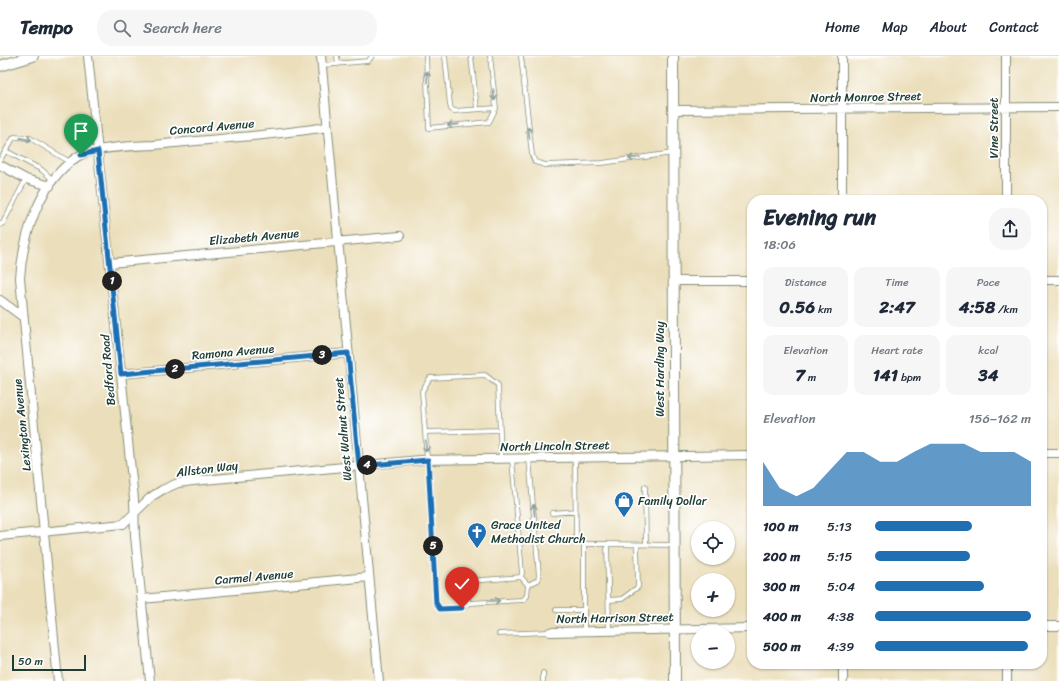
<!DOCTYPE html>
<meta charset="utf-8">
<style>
body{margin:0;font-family:Sriracha,sans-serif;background:#f6f6f7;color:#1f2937;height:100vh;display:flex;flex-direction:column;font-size:15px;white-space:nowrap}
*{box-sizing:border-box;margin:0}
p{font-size:13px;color:#747a83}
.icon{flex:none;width:22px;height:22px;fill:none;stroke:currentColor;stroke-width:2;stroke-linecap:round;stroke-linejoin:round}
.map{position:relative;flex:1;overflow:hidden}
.panel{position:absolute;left:747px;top:139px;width:300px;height:474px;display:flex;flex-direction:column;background:#fff;border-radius:16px;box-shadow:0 1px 3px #0004}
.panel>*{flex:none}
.buttons{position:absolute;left:691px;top:465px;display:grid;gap:8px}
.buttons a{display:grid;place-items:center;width:44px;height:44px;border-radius:50%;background:#fff;box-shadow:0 1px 3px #0004;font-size:20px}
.scale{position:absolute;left:12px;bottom:10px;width:74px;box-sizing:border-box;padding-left:4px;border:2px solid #1f3d34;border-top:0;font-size:11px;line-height:14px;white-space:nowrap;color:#1f3d34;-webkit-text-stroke:3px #fff;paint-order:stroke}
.pin{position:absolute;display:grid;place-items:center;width:34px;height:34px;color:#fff;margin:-41px -17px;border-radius:50% 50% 50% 0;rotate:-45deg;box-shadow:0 0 4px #0007}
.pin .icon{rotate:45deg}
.km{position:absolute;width:20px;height:20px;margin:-10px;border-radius:50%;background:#222;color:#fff;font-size:11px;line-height:20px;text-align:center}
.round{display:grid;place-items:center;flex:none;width:42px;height:42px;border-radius:16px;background:#f6f6f7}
.overview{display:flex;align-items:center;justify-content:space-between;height:68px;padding:0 16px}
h1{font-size:22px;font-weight:700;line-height:30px}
.metrics{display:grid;grid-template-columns:repeat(3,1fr);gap:6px;height:68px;padding:4px 16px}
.metrics div{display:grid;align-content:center;border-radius:10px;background:#f6f6f7;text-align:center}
.metrics b{font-size:17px;font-weight:700}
.metrics small{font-size:11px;font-weight:400}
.metrics p{font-size:11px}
.chart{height:112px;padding:8px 16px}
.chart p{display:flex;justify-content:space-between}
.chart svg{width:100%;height:72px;margin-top:4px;fill:#1f6fb2;opacity:.7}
ul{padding:0 16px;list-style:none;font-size:13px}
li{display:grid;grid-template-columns:64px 48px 1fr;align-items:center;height:30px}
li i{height:10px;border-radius:5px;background:#1f6fb2}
header{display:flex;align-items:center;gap:24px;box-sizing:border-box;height:56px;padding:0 20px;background:#fff;border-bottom:1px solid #e0e1e3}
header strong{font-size:19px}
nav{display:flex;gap:22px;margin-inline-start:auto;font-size:14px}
.search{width:280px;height:36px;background:#f6f6f7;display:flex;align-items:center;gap:10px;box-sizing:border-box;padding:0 14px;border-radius:16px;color:#747a83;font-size:15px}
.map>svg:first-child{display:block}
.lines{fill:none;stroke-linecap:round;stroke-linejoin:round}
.service-casing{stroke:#858e77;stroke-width:5.5}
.minor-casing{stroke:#858e77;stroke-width:10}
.tertiary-casing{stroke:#858e77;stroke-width:12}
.service{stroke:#fff;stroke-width:4}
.minor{stroke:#fff;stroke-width:8}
.tertiary{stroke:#fff;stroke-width:10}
.oneway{stroke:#8f9e9a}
.route-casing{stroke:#fff;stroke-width:8}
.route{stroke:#1f6fb2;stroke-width:5}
.labels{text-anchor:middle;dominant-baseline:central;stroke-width:3.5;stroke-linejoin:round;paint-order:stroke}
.street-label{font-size:12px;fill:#1f3d34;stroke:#fff}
.poi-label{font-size:12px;fill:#1f3d34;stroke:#fff;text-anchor:start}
</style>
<header>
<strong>Tempo</strong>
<div class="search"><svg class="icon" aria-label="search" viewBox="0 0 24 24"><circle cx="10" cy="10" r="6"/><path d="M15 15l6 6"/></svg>Search here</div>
<nav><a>Home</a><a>Map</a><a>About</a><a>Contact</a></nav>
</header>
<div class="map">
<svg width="1059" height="625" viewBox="0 0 1059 625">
<rect width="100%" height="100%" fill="#fff"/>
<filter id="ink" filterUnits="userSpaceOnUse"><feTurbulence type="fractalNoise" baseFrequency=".025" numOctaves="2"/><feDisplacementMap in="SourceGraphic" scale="8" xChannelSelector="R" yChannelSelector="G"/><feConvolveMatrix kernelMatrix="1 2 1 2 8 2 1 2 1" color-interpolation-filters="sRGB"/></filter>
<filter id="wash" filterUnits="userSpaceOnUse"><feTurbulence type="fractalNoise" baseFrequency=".012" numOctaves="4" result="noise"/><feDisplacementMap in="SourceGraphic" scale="16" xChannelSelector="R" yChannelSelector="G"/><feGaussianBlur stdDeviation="0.9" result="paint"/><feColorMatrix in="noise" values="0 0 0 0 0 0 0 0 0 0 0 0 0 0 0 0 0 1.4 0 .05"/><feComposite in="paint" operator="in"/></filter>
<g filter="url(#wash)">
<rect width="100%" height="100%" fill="#ebdeba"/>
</g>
<g filter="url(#ink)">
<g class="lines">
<!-- service casing -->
<g class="service-casing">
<path id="service" d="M337,0L338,8
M426,0L429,72L489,66L496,52
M445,0L450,49L451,53L454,55L496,52L490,0
M471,0L477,53
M521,0L532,99L535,106L545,109L602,107L673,97
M322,9L368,5L372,0
M6,95L42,114L53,124
M0,104L14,81L30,82L70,106
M0,169L3,167L26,123
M425,376L500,374
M575,402L576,482L584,488
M427,403L422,335L430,322L485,319L498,329L501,402
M512,403L522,517L521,521
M428,404L436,547L440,553L463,552L469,547L523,544L527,540L528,529L521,521L469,525L466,537L469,547
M645,431L646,488
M552,457L576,455
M607,488L674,489
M528,529L538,524L539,520L529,402
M609,544L622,543L638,531L637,489
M556,554H584
M584,574V488H607L609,573
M499,578L550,576
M543,617V625"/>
</g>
<!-- minor casing -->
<g class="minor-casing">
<path id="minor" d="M88,0L134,443L135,480L150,625
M321,0L379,625
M842,0V144
M1006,0V144
M673,54L1059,51
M0,109L26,123L50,130
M110,207L400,180
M1042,224H1059
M673,225H752
M0,244L23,261
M121,318L348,297
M1042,397H1059
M0,480L123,468L151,441L162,434L178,427L193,425L421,404L752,399
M142,543L369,521
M1042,570H1059
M550,576L752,572
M843,608V625
M1007,608V625
M58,625L20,222C23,180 39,126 77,101C92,91 135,90 154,89C212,83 270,80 327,71"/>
</g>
<!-- tertiary casing -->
<g class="tertiary-casing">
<path id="tertiary" d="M673,0L675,625
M0,10L33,0"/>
</g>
<!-- service -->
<use href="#service" class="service"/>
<!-- minor -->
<use href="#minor" class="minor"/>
<!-- tertiary -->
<use href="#tertiary" class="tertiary"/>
</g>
<!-- one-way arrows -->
<defs><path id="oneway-shaft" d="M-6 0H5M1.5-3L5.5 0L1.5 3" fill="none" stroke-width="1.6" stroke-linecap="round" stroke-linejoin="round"/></defs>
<g class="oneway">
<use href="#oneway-shaft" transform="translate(427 21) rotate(-92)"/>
<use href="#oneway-shaft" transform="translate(494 39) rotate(84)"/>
<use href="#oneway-shaft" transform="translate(453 69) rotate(174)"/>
<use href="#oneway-shaft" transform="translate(529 77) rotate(-96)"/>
<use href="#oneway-shaft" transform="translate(26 83) rotate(11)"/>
<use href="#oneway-shaft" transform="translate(634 102) rotate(173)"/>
<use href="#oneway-shaft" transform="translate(426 390) rotate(86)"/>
<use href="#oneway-shaft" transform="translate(534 454) rotate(-95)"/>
<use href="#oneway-shaft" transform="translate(494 545) rotate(-3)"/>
</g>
</g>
<g class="lines" filter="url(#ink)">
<!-- route casing -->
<g class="route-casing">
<path id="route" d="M81,99L98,95L121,318L348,297L359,410L428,404L436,547L440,553L462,552"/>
</g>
<!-- route -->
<use href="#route" class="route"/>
</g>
<!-- icons -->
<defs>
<g id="shop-pin" transform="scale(1)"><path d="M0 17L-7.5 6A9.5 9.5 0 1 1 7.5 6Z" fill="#1f6fb2" stroke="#fff"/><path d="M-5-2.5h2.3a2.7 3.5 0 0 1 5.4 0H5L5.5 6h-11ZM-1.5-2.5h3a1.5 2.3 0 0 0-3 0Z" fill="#fff"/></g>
<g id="church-pin" transform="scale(1)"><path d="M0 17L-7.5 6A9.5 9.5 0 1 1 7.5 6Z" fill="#1f6fb2" stroke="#fff"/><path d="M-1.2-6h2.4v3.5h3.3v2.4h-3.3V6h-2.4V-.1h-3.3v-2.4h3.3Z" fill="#fff"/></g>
</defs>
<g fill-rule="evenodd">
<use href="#shop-pin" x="624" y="445"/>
<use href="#church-pin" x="477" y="476"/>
</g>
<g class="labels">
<!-- street labels -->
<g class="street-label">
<text transform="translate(866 41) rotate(-1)">North Monroe Street</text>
<text transform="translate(212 71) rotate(-5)">Concord Avenue</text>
<text transform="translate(994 72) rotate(-90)">Vine Street</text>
<text transform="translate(254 181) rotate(-5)">Elizabeth Avenue</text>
<text transform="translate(233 296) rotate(-5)">Ramona Avenue</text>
<text transform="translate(660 313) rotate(-90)">West Harding Way</text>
<text transform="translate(108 314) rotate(-95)">Bedford Road</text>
<text transform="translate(22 369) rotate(-96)">Lexington Avenue</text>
<text transform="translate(343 373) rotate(-95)">West Walnut Street</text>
<text transform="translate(555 390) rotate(-1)">North Lincoln Street</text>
<text transform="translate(207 413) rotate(-7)">Allston Way</text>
<text transform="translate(254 521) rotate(-5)">Carmel Avenue</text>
<text transform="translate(615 562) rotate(-1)">North Harrison Street</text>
</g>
<!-- poi labels -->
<g class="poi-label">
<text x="638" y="445">Family Dollar</text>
<text x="491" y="469">Grace United<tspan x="491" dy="14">Methodist Church</tspan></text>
</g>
</g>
</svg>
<div class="buttons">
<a><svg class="icon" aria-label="locate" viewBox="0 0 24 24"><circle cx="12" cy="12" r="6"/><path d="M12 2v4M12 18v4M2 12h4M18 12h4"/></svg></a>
<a>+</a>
<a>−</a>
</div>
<div class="scale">50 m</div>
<div class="pin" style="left:81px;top:99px;background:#1e9e55"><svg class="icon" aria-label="arrive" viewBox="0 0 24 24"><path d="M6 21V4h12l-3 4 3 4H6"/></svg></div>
<div class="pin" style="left:462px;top:552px;background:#d93025"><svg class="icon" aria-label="check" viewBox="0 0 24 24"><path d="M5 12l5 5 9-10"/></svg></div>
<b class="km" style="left:112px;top:225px">1</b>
<b class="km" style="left:175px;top:313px">2</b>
<b class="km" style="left:322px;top:299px">3</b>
<b class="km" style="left:367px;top:409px">4</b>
<b class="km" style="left:433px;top:490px">5</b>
<section class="panel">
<div class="overview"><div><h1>Evening run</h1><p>18:06</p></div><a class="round"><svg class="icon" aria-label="share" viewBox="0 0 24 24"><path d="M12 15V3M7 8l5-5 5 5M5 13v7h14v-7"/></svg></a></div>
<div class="metrics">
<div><p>Distance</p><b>0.56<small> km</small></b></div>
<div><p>Time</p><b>2:47</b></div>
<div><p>Pace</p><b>4:58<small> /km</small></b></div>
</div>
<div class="metrics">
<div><p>Elevation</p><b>7<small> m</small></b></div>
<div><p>Heart rate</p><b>141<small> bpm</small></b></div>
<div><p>kcal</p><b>34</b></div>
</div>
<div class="chart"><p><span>Elevation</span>156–162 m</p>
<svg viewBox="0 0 160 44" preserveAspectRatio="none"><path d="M0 44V17L10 33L20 38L30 33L40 22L50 11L60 11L70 17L80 17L90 11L100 6L110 6L120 6L130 11L140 11L150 11L160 17V44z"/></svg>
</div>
<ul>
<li><b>100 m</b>5:13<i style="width:62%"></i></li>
<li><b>200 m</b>5:15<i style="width:61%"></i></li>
<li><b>300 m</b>5:04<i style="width:70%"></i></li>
<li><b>400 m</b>4:38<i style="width:100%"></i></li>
<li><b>500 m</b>4:39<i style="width:98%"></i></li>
</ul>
</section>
</div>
